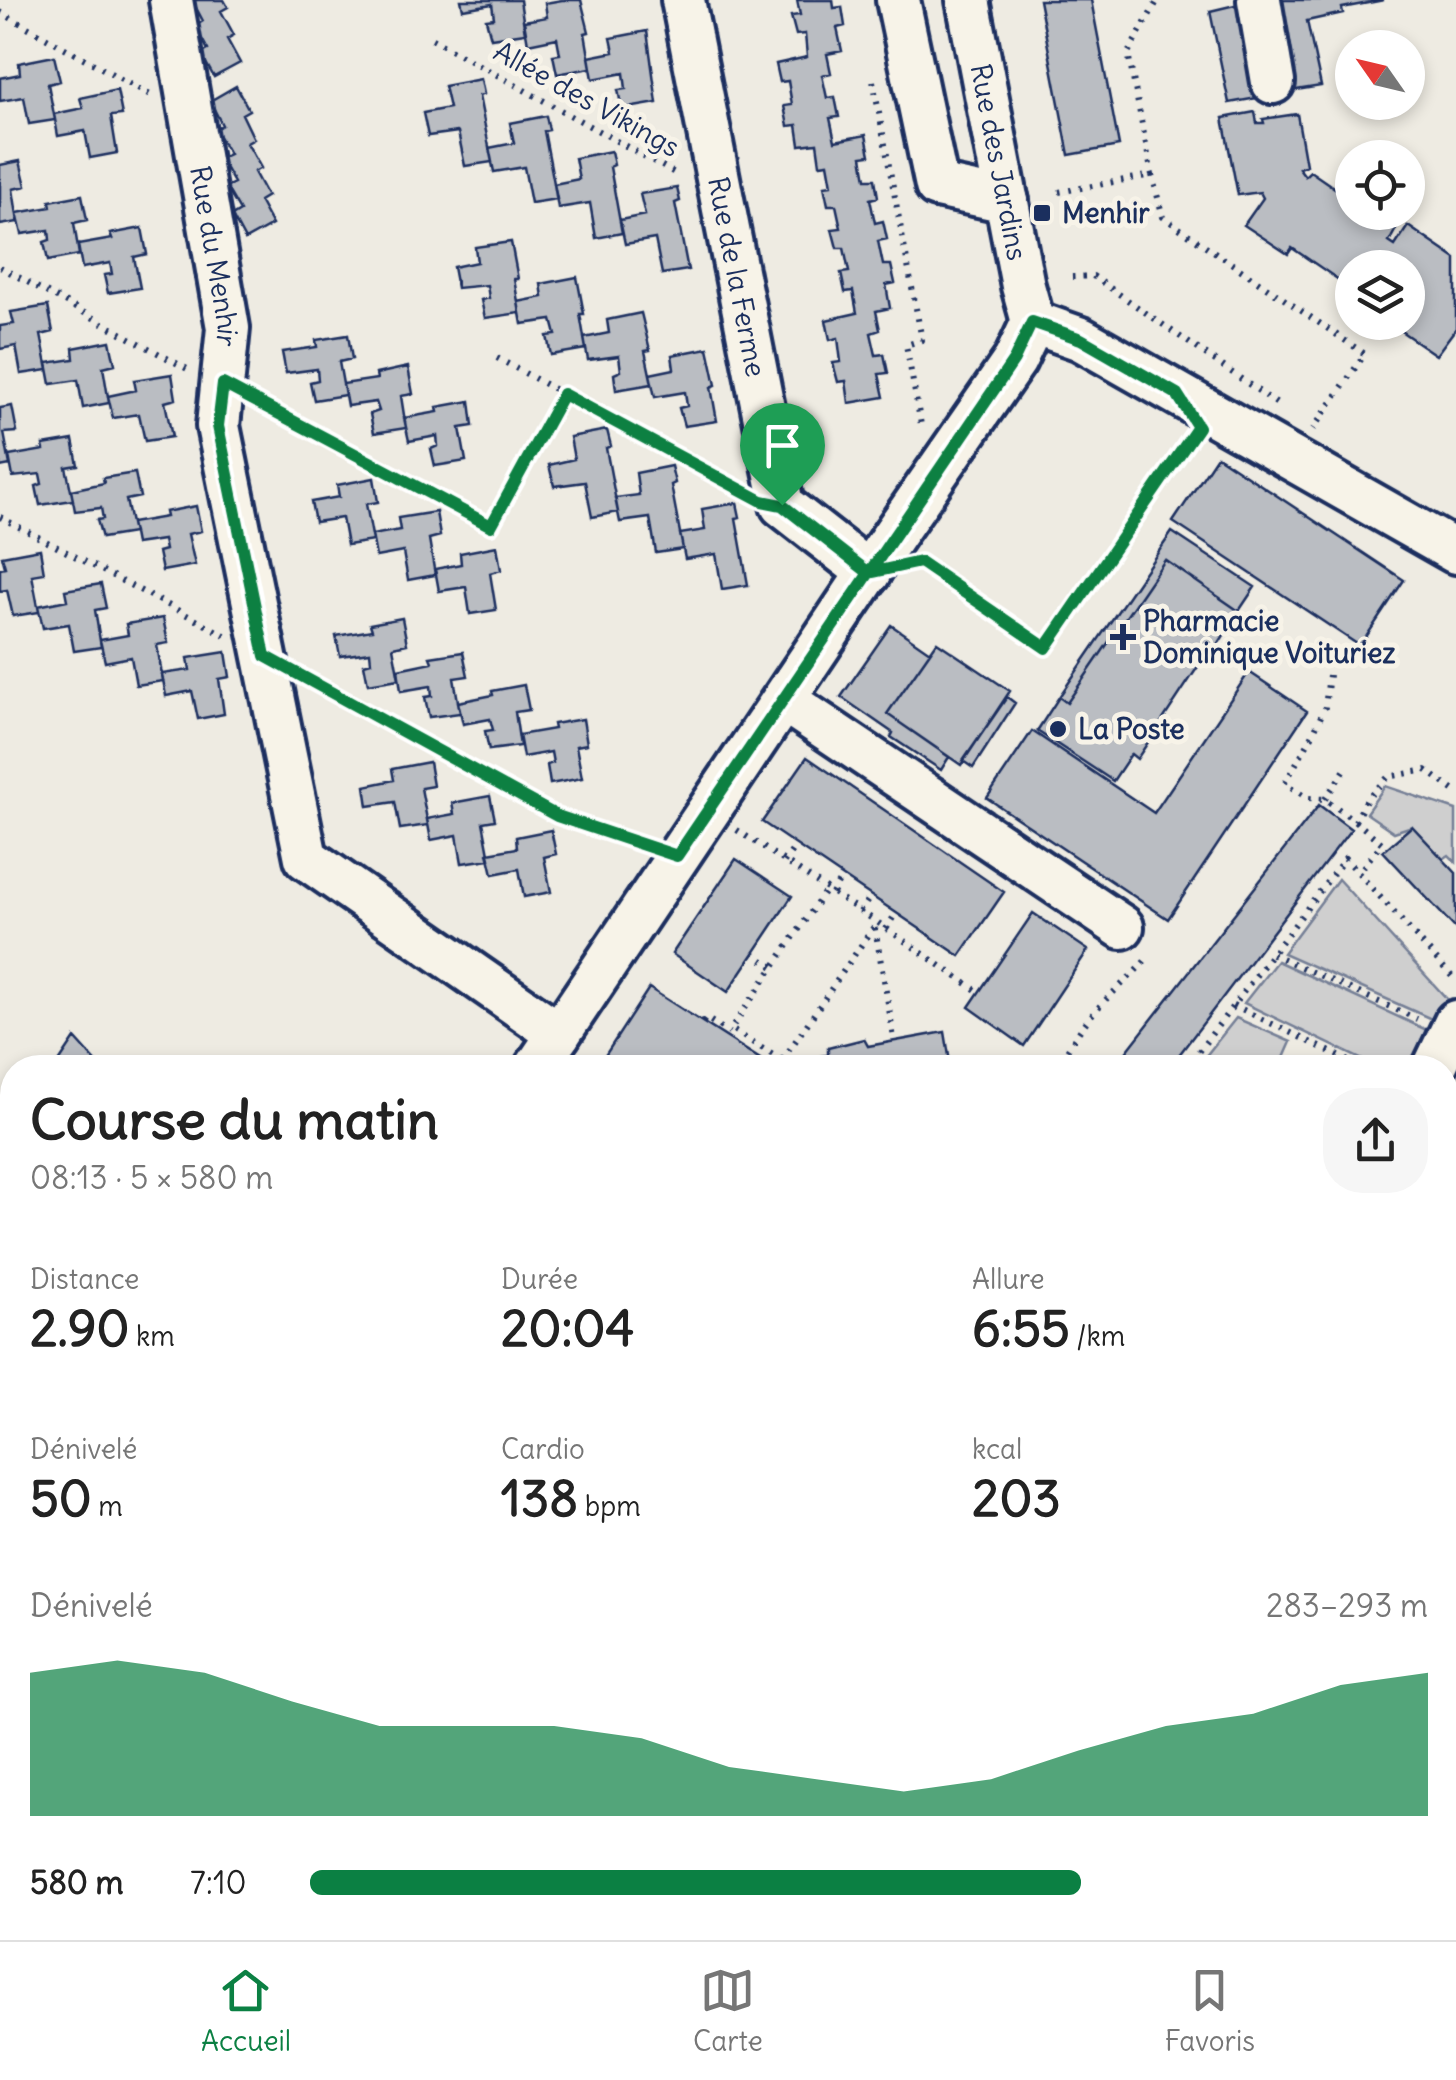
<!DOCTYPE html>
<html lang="fr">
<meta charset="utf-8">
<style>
body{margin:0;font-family:Delius,sans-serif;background:#f6f6f6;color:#222;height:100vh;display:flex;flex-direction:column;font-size:38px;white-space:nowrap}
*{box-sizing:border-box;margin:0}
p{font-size:32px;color:#767676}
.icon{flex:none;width:55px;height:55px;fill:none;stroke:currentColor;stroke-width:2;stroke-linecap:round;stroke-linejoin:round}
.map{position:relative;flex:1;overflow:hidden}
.sheet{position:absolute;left:0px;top:1055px;width:1458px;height:885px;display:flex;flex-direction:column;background:#fff;border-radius:40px 40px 0 0;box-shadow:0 5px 15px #0003}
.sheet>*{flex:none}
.needle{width:65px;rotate:304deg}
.buttons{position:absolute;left:1335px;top:30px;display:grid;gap:20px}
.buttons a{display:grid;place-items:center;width:90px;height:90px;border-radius:50%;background:#fff;box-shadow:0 5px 15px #0003;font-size:50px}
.pin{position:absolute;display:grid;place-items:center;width:85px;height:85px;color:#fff;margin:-102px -42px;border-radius:50% 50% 50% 0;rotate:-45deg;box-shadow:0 0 10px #0007}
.pin .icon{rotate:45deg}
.round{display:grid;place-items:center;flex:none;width:105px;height:105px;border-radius:40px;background:#f6f6f6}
.summary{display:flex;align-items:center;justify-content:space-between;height:170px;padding:0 30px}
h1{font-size:55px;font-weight:700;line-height:75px}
.figures{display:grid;grid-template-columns:repeat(3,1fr);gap:15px;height:170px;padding:10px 30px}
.figures div{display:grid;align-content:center}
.figures b{font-size:50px;font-weight:700}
.figures small{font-size:28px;font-weight:400}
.figures p{font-size:28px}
.chart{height:280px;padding:20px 30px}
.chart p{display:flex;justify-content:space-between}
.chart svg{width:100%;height:180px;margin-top:10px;fill:#0b8043;opacity:.7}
ul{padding:0 30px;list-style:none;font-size:32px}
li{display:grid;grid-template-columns:160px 120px 1fr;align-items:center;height:75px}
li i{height:25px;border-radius:12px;background:#0b8043}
.menu{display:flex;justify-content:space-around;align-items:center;height:140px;border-top:2px solid #e0e0e0;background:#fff;font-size:28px;color:#767676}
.menu a{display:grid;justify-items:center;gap:5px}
.menu .on{color:#0b8043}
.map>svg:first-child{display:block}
.green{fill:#cfcfcf;stroke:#757f96;stroke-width:2.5}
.building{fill:#babdc2;stroke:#1b2f5e;stroke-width:2.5}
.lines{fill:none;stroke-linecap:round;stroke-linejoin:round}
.minor-casing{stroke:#1b2f5e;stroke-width:50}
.major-casing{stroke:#1b2f5e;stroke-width:62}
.path{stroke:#1b2f5e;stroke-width:6;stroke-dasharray:2.5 8;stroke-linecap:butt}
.minor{stroke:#f7f3e8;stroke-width:42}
.major{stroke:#f7f3e8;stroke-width:55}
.route-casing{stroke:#fff;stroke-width:20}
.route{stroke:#0b8043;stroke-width:12}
.poi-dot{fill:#1b2f5e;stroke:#f7f3e8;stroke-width:4}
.labels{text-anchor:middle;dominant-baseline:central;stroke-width:10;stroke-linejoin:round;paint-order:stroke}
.street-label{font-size:28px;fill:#1b2f5e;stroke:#f7f3e8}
.poi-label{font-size:28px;font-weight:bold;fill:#1b2f5e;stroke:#f7f3e8;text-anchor:start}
</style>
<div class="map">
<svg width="1456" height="1940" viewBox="0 0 1456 1940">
<rect width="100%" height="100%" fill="#eeebe2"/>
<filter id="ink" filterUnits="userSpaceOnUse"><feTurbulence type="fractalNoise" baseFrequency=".01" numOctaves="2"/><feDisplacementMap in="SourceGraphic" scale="20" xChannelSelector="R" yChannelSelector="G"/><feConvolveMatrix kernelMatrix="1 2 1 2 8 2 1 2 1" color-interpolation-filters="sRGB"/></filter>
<g filter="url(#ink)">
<!-- green -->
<path class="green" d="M1385,786L1456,810V862L1449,855L1443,859L1412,826L1394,832L1366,813Z
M1338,879L1447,999L1436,1021L1283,953Z
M1277,961L1431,1032L1416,1067H1377L1244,1003Z
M1236,1018L1291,1042L1280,1067H1197Z
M1456,1217V1638L1445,1633V1230Z
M0,1508L12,1523V1928H149L147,1940H0Z
M1445,1655L1456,1661V1940H891L873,1928H1445Z
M673,1928H743L760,1940H664Z"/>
<!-- building -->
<path class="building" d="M192,0H224L228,7L221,11L234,35L227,39L240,63L214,77L201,54L208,50L195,26L203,21Z
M461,0H520L525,33L491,38L486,19L494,18L492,4L463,9Z
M562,0H581L589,32L585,33L591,68L557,74L553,55L560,54L557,38L528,44L524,21L547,17L545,3Z
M797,0H833L834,8L842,7L845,26L837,28L842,51L827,54L831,73L822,75L827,98L835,97L839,117L830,118L835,141L866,135L870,155L862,156L866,179H875L878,197L870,199L875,223L883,221L887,239L878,241L883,265H891L895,283L886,285L890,308L876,311L880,330L871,333L876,355L884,354L888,373L879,374L884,397L849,403L846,381L838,382L833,363L841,362L838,338L830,340L826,320L857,313L853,291L845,292L841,273L849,272L844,248H837L832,229L841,228L836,205H828L824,186L832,185L828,163L820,164L817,143L800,145L797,125L788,126L784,106L792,105L788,81L780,82L776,64L807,57L805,34L796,35L791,16L800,15Z
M1039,0H1091L1119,146L1069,155Z
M1272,0H1384L1342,8L1343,13L1307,21L1321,86L1290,91Z
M1239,4L1257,98L1229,103L1210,11Z
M647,31L657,103L622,109L618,90L626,89L624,73L593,79L589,57L614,52L611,38Z
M54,56L60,81L48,84L55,120L29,124L24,97L0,101V78L20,74L19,63Z
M481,79L484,94L479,96L492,162L465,166L458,132L428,136L423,113L449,108L444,86Z
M236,86L249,110L242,114L254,139L247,143L261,168L254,172L267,196L259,201L272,225L245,240L232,216L240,211L226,187L234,183L220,158L229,154L215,129L222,125L210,101Z
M117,90L122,115L111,116L117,153L90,158L85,131L58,136L54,114L83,108L80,98Z
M1255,112L1257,123H1264L1263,119L1297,114L1306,165L1299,168L1305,176L1310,171L1352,200V212H1371L1396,229L1389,242L1395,246L1408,226L1456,259V328L1436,355L1392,325L1394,322H1408V303L1419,286L1408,279V268H1352V289L1292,248L1288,254L1244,225L1263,198L1260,192L1238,195L1223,118Z
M546,116L549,130L544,131L557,199L531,203L524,167L494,172L489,148L514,143L510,123Z
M611,151L614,165L610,167L622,233L596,238L590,203L558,208L554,184L579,179L575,158Z
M20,161L26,186L13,189L18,222L0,225V165Z
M677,188L680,201L675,203L688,270L662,274L655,239L625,244L620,220L645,215L640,194Z
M82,195L87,220L74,223L79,255L48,261L44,242L50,240L49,230L22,234L17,213L51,207L50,201Z
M142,228L147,254L134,257L140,288L108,293L104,275L112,274L110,263L82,268L78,245L112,239L110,234Z
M511,242L518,279H514L520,313L485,318L481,300L489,298L487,285L457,288L453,267L477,262L475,247Z
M577,277L584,314H580L586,349L551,355L547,336L556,335L552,320L522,324L518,302L543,297L541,284Z
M48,306L53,332L41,335L48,370L21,374L16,346L0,349V326L14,324L11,312Z
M641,313L650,350L645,351L652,384L616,390L614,374L621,371L619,356L588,360L584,338L609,333L607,320Z
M348,335L352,359L339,362L345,395L314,400L310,382L318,380L317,369L286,373L282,352L317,347L316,340Z
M110,341L115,364L103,367L109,403L83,408L78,380L51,384L47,363L74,359L73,348Z
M708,348L716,385L711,387L717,421L684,426L679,408L687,406L685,392L655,397L650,374L674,369L672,355Z
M408,367L413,394L401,396L406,428L374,433L370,414L379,411L376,402L347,406L343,384L377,379L376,374Z
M172,374L176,399L165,402L172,437L145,441L139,414L113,418L108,396L136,390L134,380Z
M470,401L473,426L460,428L466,461L435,466L431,449L438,446L437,436L409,441L404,418L438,412L437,407Z
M12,406L17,432L4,433L10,465L0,467V408Z
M607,430L611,446L606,448L618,512L592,517L585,482L554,486L549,465L574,459L570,437Z
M73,440L78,465L66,467L73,500L40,505L36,486L42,484L40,474L13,477L9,456L44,450L43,445Z
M1217,456L1404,580L1360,646L1173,522Z
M671,466L675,483L671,485L683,549L656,553L650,518L620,522L615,498L639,495L636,473Z
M135,473L140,497L126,500L133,533L102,538L97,520L103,519L101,508L75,511L71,490L104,483L103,478Z
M374,478L378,502L366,504L373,541L347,545L342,518L315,522L311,502L339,497L337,485Z
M737,503L740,517L736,518L748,585L722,589L716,554L685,559L680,534L705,530L702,509Z
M196,506L201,531L188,534L195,565L162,571L158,552L165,550L163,540L135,544L131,523L166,517L165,512Z
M436,512L440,536L429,539L435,575L408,580L403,552L376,557L372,535L400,530L398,518Z
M1172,532L1255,587L1239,611L1165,560L1067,703L1059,697Z
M497,546L501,570L490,573L496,610L470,614L466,587L439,591L435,569L461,564L460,553Z
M40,549L44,573L32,575L39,612L13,616L7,590L0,591V568L5,567L2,556Z
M1165,560L1239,611L1211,656L1207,653L1137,759L1131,754L1113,781L1037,731L1059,697L1067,703Z
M101,584L106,608L95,610L101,647L74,651L69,624L43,628L38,606L67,600L65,590Z
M163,618L168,643L157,645L163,681L136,685L131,657L105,662L100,640L128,635L126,624Z
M402,618L407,644L393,647L399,679L368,684L364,664L371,662L370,652L340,656L336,636L372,630L370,624Z
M891,625L930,652L887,714L949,757L941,770L891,737L893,733L841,697Z
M937,642L1010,691L961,765L887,714Z
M226,652L230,677L219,679L224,714L198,719L192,691L166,696L162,674L190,670L188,658Z
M463,652L468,676L454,678L460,713L429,717L425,697L432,696L431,686L401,691L398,669L432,662L430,657Z
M1249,672L1307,711L1168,919L987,798L1032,731L1154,813Z
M524,685L529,710L515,712L520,746L489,750L485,731L493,730L490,719L463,724L458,702L493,695L492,691Z
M1007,697L1015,703L973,768L963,761Z
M583,719L587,744L576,746L582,778L550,784L547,765L553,763L551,752L523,757L519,735L554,729L553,724Z
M807,757L1004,892L960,956L762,822Z
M429,762L433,786L421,788L428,825L400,829L395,802L368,806L365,786L394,780L392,769Z
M490,796L495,820L483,822L490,859L462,863L457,835L431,840L427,819L454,814L452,803Z
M1319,805L1351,829L1169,1068H1122L1117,1064Z
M1412,826L1456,873V929L1383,851Z
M551,830L556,854L544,857L551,892L524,897L519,869L493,874L488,853L517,848L516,837Z
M736,859L792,896L728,992L672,954Z
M1033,913L1088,950L1024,1046L969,1007Z
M649,988L760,1059L755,1068H597Z
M945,1032L951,1068H800L799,1059L828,1055V1048L864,1039L868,1046Z
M75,1038L102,1068H55Z
M1447,1092L1456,1097V1205L1445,1223V1096Z
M12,1130V1241L0,1232V1148Z"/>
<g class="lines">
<!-- minor casing -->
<g class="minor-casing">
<g id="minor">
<path id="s1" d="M171,0L228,328L218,426L306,858L559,1034"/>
<path id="s2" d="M683,0L782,505L869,573"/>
<path d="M898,0L937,186L1007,201"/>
<path id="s3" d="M968,0L1023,286L1033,322"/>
<path d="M1259,0L1273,82"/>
<path d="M1033,322L1081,339L1456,552"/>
<path d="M784,700L1122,927"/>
<path d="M536,1068L895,533L1015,360L1033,322"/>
<path d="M1434,1068L1456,1022"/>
</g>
</g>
<!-- major casing -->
<g class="major-casing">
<path id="major" d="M0,1390L12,1399
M814,1928L832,1940"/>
</g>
<!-- path -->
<path class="path" d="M0,12L152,96
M432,39L680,176
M873,81L922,340L906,345L922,430
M1152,175L1163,217L1365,354L1313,429
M1059,192L1152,175L1128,53L1158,0
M0,267L189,370
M1072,277L1093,276L1280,406
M497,358L742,491
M255,401L491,527L563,393
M0,517L225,635
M921,562L1046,648L1188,442
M1329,675L1325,707L1312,736L1285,783L1307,798L1325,799L1355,821L1367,799L1388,777L1426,770L1456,792
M306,679L557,816L644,844
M1325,799L1346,768
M1355,821L1382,843L1359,872
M737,830L877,922
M784,862L796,845
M832,894L842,876
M860,912L871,896
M875,928L894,1038
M886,929L896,913
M753,954L773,967
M1272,954L1417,1019
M1233,1005L1364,1068
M703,1022L706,1018L729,1033
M781,1060L731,1029L826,890
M777,1068L877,922L979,992
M1057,1068C1069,1046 1081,1027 1097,1009C1113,991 1132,977 1147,958
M1186,1068L1345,858L1456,981
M0,1306L12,1314
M0,1491L12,1506
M1445,1645L1456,1651
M142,1928L144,1940
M874,1928L892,1940
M1225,1940L1230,1928"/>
<!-- minor -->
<use href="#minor" class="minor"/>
<!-- major -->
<use href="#major" class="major"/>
</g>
</g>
<g class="lines" filter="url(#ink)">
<!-- route casing -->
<g class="route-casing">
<path id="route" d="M782,505L762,501L563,394L491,526L223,384L218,426L265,656L557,816L677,856L869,573L920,562L1046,648L1198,427L1177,394L1081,339L1032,322L1014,360L869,573L782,505"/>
</g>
<!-- route -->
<use href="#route" class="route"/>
</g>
<!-- markers -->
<g class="poi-dot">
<rect x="1032" y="203" width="20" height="20" rx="5"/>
<path d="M1118 622h10v10h10v10h-10v10h-10v-10h-10v-10h10z"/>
<circle cx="1058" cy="729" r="10"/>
</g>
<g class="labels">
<!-- street labels -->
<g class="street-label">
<text transform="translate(587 99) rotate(29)">Allée des Vikings</text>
<text stroke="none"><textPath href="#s3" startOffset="165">Rue des Jardins</textPath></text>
<text stroke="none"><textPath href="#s1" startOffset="260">Rue du Menhir</textPath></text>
<text stroke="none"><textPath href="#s2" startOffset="282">Rue de la Ferme</textPath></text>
</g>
<!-- poi labels -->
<g class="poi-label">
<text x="1062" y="213">Menhir</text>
<text x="1143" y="621">Pharmacie<tspan x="1143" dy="32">Dominique Voituriez</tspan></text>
<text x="1078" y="729">La Poste</text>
</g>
</g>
</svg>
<div class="buttons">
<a><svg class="needle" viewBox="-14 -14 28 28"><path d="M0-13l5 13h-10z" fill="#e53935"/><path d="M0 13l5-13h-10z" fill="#767676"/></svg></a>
<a><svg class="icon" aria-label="locate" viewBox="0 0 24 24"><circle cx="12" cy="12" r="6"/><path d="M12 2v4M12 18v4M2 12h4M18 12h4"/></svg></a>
<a><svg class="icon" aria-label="layers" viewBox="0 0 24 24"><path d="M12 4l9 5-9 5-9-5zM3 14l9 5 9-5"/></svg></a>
</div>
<div class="pin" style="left:782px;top:505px;background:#1e9e55"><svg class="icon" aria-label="arrive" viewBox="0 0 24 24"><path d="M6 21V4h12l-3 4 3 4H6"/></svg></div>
<section class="sheet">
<div class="summary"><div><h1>Course du matin</h1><p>08:13 · 5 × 580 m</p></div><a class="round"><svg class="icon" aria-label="share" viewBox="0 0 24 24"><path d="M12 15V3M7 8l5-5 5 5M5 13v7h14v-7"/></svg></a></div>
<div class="figures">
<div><p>Distance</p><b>2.90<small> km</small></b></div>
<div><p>Durée</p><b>20:04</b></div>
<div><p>Allure</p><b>6:55<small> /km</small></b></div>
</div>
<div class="figures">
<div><p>Dénivelé</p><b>50<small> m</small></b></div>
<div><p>Cardio</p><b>138<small> bpm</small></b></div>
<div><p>kcal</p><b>203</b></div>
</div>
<div class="chart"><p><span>Dénivelé</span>283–293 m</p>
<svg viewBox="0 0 160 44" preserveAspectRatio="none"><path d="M0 44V9L10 6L20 9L30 16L40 22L50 22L60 22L70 25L80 32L90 35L100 38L110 35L120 28L130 22L140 19L150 12L160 9V44z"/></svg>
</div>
<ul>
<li><b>580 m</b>7:10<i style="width:69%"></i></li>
</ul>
</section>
</div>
<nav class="menu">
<a class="on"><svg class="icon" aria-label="home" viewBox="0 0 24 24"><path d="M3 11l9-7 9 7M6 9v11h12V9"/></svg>Accueil</a>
<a><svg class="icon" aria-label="map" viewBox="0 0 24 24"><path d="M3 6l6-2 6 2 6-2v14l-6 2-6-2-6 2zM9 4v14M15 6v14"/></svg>Carte</a>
<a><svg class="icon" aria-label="saved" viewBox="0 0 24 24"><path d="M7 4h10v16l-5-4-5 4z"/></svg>Favoris</a>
</nav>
